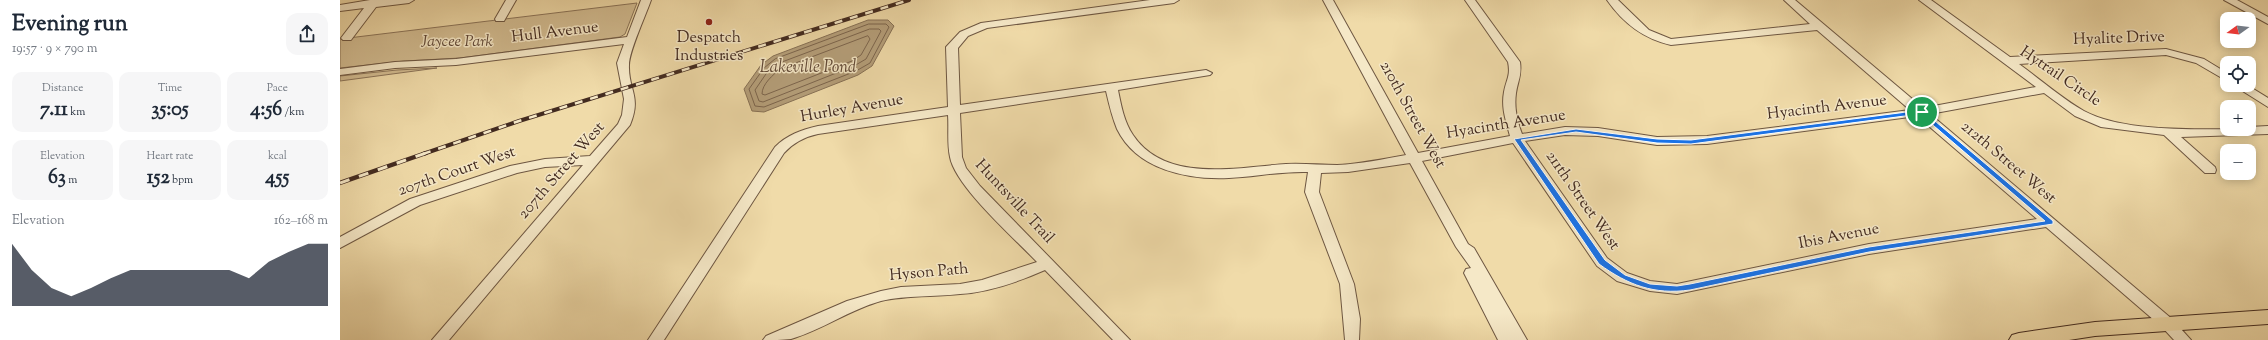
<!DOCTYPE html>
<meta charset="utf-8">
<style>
body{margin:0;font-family:"Sorts Mill Goudy",serif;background:#f6f6f7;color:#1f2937;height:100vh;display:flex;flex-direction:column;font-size:15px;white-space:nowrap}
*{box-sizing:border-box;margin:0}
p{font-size:13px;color:#747a83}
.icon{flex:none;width:22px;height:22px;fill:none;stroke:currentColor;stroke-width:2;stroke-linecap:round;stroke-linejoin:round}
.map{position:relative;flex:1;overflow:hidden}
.details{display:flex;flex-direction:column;background:#fff;width:340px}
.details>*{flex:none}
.needle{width:26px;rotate:255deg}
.buttons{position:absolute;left:1880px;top:12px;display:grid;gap:8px}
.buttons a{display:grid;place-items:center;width:36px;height:36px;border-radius:8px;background:#fff;box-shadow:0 2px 10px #0003;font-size:20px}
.pin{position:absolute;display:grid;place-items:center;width:34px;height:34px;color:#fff;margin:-17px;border:2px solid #fff;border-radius:50%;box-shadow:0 1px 4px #0007}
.round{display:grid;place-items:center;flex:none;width:42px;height:42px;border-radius:12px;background:#f6f6f7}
.summary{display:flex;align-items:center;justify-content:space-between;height:68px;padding:0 12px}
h1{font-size:22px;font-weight:800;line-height:30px}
.figures{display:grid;grid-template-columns:repeat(3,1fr);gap:6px;height:68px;padding:4px 12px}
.figures div{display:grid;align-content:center;border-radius:10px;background:#f6f6f7;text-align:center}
.figures b{font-size:20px;font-weight:800}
.figures small{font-size:11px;font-weight:400}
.figures p{font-size:11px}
.chart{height:112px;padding:8px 12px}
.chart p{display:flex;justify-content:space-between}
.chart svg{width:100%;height:72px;margin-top:4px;fill:#111827;opacity:.7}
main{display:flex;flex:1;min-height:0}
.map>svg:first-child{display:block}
.green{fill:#d3bd92;stroke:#8b7459}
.water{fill:#b59f7a;stroke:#877156}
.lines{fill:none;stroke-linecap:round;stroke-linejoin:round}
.shore{stroke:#7c654d;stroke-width:1}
.minor-casing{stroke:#6e5742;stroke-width:2}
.major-casing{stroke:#432b20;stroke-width:2}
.minor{fill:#f5e8c7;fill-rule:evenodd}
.major{fill:#f0dba9;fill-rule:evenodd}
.rail-far1-casing{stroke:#432b20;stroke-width:4}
.rail-casing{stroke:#432b20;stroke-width:4.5}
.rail-far1{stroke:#f5e8c7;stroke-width:2.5;stroke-dasharray:8;stroke-linecap:butt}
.rail{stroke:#f5e8c7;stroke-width:3;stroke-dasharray:10;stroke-linecap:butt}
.route{fill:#1a73e8;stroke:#fff;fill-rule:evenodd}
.poi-dot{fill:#8f2418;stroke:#f5e8c7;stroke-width:1.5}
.labels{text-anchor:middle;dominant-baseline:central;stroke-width:3;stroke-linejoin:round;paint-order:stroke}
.street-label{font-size:16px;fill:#432b20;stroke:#f5e8c7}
.poi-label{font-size:16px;fill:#432b20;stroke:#f5e8c7}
.park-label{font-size:16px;font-style:italic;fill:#604837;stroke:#f5e8c7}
.water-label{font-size:17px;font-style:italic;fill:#604836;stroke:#f5e8c7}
</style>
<main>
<section class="details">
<div class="summary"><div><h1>Evening run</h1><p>19:57 · 9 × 790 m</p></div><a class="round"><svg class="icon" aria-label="share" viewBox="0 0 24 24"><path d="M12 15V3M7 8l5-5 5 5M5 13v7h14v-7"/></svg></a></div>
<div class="figures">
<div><p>Distance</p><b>7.11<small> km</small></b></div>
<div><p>Time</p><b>35:05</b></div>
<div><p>Pace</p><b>4:56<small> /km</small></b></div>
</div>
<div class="figures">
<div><p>Elevation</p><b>63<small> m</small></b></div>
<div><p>Heart rate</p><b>152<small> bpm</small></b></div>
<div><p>kcal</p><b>455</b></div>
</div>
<div class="chart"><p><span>Elevation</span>162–168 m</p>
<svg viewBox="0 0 160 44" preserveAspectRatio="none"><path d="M0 44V6L10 22L20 33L30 38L40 33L50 27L60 22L70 22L80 22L90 22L100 22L110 22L120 27L130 17L140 11L150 6L160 6V44z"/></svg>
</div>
</section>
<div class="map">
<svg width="1928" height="340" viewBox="0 0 1928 340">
<rect width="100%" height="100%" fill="#f0dba9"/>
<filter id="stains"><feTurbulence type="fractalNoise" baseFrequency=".005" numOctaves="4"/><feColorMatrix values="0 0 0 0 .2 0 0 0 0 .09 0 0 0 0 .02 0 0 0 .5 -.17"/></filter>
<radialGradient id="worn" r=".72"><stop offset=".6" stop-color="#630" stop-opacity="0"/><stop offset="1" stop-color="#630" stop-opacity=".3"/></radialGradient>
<!-- green -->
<path class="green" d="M297,3L285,34L280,37L120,58L64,61L0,68V39Z
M97,68L0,81V76L57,70Z"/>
<!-- water -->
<path class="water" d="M528,20H548L554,26L532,66L518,75L424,112L412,111L404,89L421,65L433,56Z"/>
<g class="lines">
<!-- shore -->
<path class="shore" d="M529,24H546L549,27L530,63L516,71L424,107L415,106L409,89L424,68L435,59Z
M530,29H539L541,31L526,59L514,66L423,102L419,101L415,90L428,71L437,64Z
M528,36L530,39L521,55L512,61L425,95L422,94C422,84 433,75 440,69Z"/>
<!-- minor casing -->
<g class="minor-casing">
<path id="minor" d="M30,0H74L69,3L36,7L11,40H3L1,38L24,8L0,11V5Z
M166,0H176L164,21H156L155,19Z
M301,0H311C306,15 289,51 289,65C288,90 302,96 290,125L109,340H92L243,165L205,167L177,173L80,205L0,248V237L70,199L170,166L205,159L250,156L278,124L282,115L284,99L277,63L284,44L116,65L55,68L0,75V69L55,62L116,59L287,37Z
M810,0H839L834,3L647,28L628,36L618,48L620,105L866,70L872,73L870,75L778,90C781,105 784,122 793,135C826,184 898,167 946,164C963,163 980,165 997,165C1020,164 1044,159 1066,155L983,0H993L1078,153L1170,136C1166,121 1161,108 1164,92C1166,80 1171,76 1168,62L1125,0H1135L1180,62C1182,76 1178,80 1176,93C1174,108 1177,120 1182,134L1225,127L1258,128L1317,137L1367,136L1570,110L1477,30L1331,45C1304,39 1283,23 1267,0H1278L1309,30L1331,39L1470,24L1444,0H1455L1583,108L1696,87L1579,0H1591L1670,57L1826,49L1864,59L1887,73V81L1856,63L1826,55L1679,64C1700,79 1721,98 1744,111C1785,133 1863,129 1909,129V127L1928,126V134L1841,137L1875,167L1876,170L1875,173H1865L1824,135L1761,127L1735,116L1704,93L1590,114L1832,319L1851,340H1834L1822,327L1706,227L1529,254L1337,294L1310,291L1277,281L1257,266L1173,143L1082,161L1128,244L1134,248L1187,340H1158L1124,273L1126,269L1131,268L1116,247L1070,163L1008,172L981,173L979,192L1014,284L1020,319L1019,340H1005L1000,284L965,192L968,172C941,171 915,177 889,178C848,180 797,170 777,129C772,117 769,104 766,91L620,113L622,157L626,168L640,186L790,340H773L705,270C678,282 649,292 620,294C594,297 567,295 541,301C509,310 482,330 451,339C443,340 432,340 423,340L426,336L507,301L541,291L561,287L620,284L642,280L697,262C675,239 615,186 610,157C607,144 609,128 608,115L478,134C464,137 453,143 444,153L324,340H308L435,147C447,135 461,130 478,126L608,107L606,47L620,32L641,23ZM1577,116L1697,219L1529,244L1337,284L1310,281L1287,273L1267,258L1185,141L1225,135L1258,136L1317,145L1367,144Z
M1884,0H1897L1928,17V24Z
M1893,85H1907L1928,98V107Z"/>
</g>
<!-- major casing -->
<g class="major-casing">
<path id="major" d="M1928,310V324L1755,336L1729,340H1669L1672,335L1679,333L1755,322Z"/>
</g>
<!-- minor -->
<use href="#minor" class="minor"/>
<!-- major -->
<use href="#major" class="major"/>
<!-- rail-far1 casing -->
<g class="rail-far1-casing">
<path id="rail-far1" d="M83,154L179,121L569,0"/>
</g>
<!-- rail casing -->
<g class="rail-casing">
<path id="rail" d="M0,183L86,153"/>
</g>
<!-- rail-far1 -->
<use href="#rail-far1" class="rail-far1"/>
<!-- rail -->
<use href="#rail" class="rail"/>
</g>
<!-- route -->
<path class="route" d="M1582,110L1713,221V224L1529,252L1350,290C1314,295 1288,285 1259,264L1174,139L1236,129L1317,139L1351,140ZM1580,114L1705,221L1529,247L1350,284L1337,286L1310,284L1285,275L1265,260L1181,140L1236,132L1317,143L1351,144Z"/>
<!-- markers -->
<circle class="poi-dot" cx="369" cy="22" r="4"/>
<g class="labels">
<!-- street labels -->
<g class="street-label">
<text transform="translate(215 33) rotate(-7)">Hull Avenue</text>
<text transform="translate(1779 39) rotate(-2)">Hyalite Drive</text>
<text transform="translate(1720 77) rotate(34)">Hytrail Circle</text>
<text transform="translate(1487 108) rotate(-7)">Hyacinth Avenue</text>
<text transform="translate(512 109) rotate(-10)">Hurley Avenue</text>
<text transform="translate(1072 115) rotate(61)">210th Street West</text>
<text transform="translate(1166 125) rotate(-9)">Hyacinth Avenue</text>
<text transform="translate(1668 163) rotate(40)">212th Street West</text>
<text transform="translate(222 171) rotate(-49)">207th Street West</text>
<text transform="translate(117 172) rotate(-19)">207th Court West</text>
<text transform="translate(1242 201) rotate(55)">211th Street West</text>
<text transform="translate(674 202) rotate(47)">Huntsville Trail</text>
<text transform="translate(1499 237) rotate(-11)">Ibis Avenue</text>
<text transform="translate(589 273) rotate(-5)">Hyson Path</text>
</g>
<!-- poi labels -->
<g class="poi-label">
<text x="369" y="38">Despatch<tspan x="369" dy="18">Industries</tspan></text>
</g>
<!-- park labels -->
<g class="park-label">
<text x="117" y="42">Jaycee Park</text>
</g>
<!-- water labels -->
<g class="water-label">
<text x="468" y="68">Lakeville Pond</text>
</g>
</g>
<rect width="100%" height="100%" filter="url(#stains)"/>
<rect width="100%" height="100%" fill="url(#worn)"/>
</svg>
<div class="buttons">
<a><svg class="needle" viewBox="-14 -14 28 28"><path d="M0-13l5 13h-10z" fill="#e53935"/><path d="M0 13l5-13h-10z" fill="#747a83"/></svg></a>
<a><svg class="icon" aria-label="locate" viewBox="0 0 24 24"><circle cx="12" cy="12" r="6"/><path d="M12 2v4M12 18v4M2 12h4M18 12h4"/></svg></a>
<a>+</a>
<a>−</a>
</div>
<div class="pin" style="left:1582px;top:112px;background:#1e9e55"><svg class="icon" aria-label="arrive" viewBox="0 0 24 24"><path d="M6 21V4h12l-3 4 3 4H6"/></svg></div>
</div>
</main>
